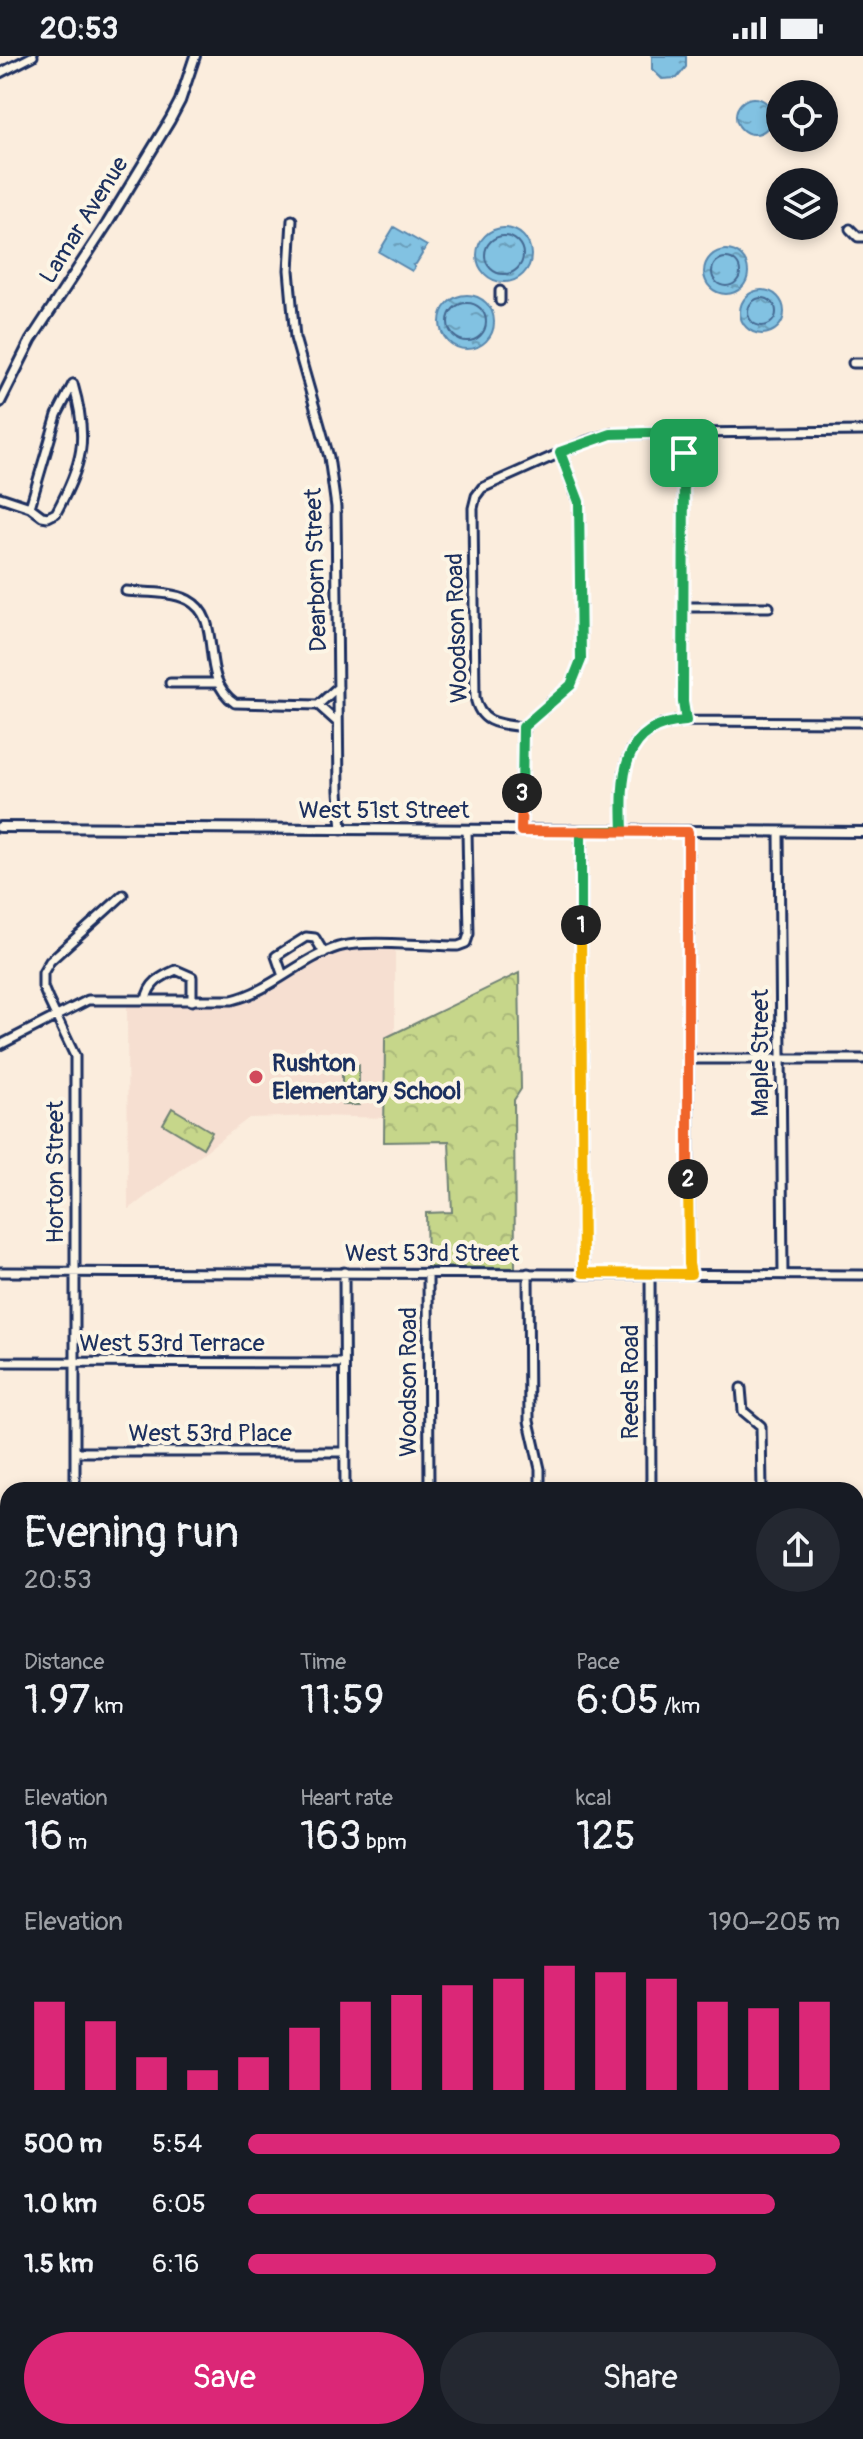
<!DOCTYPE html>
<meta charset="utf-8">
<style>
body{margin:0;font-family:Pangolin,sans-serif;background:#242831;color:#f1f3f6;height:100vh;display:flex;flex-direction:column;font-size:30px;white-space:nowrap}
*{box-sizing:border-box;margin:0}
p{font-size:26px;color:#9ea1a6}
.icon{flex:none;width:44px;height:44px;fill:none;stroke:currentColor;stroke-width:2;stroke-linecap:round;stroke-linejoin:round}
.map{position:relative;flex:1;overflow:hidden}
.sheet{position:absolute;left:0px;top:1426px;width:864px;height:958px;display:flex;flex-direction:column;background:#171b24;border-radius:24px 24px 0 0;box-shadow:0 4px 12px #0003}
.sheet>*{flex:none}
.controls{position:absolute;left:766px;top:24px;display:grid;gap:16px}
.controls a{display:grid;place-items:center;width:72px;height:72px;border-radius:50%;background:#171b24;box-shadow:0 4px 12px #0003;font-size:40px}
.pin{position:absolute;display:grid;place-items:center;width:68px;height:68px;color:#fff;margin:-34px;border-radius:16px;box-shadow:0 4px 12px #0006}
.km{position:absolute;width:40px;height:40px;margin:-20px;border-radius:50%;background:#222;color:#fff;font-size:22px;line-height:40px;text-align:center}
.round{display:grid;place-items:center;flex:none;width:84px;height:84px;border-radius:42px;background:#242831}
.headline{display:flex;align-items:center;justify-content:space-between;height:136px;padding:0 24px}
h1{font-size:44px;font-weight:600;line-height:60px}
.stats{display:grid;grid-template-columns:repeat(3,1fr);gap:12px;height:136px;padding:8px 24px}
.stats div{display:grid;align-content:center}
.stats b{font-size:40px;font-weight:600}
.stats small{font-size:22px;font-weight:400}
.stats p{font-size:22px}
.chart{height:224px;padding:16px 24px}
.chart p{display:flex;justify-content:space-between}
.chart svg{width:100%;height:144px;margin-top:8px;stroke:#db2777;stroke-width:6}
.cta{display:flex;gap:16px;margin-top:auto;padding:16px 24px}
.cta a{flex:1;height:92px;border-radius:48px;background:#db2777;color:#fff;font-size:32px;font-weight:600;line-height:92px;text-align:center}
.cta a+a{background:#242831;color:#f1f3f6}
ul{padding:0 24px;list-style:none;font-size:26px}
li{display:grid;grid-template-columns:128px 96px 1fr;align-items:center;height:60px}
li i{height:20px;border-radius:10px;background:#db2777}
.status{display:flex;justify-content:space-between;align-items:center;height:56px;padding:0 40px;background:#171b24;direction:ltr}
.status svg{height:22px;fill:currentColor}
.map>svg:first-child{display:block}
.built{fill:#f6dfd1}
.forest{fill:url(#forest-crowns);stroke:#708274;stroke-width:2}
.water{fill:url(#water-ripples);stroke:#5987ad;stroke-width:2}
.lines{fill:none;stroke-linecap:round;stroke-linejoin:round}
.shore{stroke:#446a93;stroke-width:2}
.minor-casing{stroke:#1b2f5e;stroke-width:13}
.tertiary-casing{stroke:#1b2f5e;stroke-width:14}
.minor{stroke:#fcf5e5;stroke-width:7}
.tertiary{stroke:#fcf5e5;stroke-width:8}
.split-1-casing{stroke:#fff;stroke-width:16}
.split-2-casing{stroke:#fff;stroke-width:16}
.split-3-casing{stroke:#fff;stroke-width:16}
.split-4-casing{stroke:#fff;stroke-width:16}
.split-1{stroke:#22a559;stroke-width:10}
.split-2{stroke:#f5b400;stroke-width:10}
.split-3{stroke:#f0652b;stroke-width:10}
.split-4{stroke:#22a559;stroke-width:10}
.poi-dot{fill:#d1495b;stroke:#fcf5e5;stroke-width:3}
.labels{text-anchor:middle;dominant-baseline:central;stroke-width:8;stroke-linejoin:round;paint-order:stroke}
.street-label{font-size:24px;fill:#1b2f5e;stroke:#fcf5e5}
.poi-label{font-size:24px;font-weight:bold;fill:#1b2f5e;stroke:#fcf5e5;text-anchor:start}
</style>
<div class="status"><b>20:53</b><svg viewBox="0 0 49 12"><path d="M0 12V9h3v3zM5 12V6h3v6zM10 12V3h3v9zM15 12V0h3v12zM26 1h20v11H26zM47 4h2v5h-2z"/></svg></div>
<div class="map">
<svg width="863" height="2383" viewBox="0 0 863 2383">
<defs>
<pattern id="forest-crowns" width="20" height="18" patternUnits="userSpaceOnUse" patternTransform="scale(2)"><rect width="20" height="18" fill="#c6d68a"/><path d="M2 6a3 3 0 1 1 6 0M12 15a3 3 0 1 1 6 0" fill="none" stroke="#aab87a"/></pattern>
<pattern id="water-ripples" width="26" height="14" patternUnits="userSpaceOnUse" patternTransform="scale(2)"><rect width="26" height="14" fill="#82c2e2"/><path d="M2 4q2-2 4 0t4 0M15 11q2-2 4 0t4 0" fill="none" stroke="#6a9eba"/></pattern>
</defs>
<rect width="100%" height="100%" fill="#fbeddd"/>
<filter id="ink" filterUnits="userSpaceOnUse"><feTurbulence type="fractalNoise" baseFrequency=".0125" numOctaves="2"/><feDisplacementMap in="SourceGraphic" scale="16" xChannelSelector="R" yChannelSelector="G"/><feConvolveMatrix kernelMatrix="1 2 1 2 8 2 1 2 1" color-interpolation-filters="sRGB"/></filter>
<g filter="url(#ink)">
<!-- built -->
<path class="built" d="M349,891H395V977L385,982V1062L318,1060L249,1062L128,1154L127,946L219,947L281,924L339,894Z
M543,2376H646L645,2383H543Z"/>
<!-- forest -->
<path class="forest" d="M519,917L521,1033L514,1044L515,1212L427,1211L426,1157L452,1156L449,1085L384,1086L385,982Z
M342,1009H359V1049H342Z
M172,1052L212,1076L203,1092L163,1068Z"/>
<!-- water -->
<path class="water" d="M652,0H686V11L677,22L662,23L652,13Z
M736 60a18 18 0 1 1 36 0a18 18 0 1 1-36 0Z
M394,171L427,190L424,195L421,194L422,198L416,208L413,209L415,211L412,215L379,196Z
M477 199a27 27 0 1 1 54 0a27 27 0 1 1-54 0Z
M704 216a22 22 0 1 1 44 0a22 22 0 1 1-44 0Z
M740 256a22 22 0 1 1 44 0a22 22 0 1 1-44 0Z
M440 266a27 27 0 1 1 54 0a27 27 0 1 1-54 0Z"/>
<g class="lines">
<!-- shore -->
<path class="shore" d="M485 199a19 19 0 1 1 38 0a19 19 0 1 1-38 0Z
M712 216a14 14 0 1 1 28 0a14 14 0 1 1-28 0Z
M748 256a14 14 0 1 1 28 0a14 14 0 1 1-28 0Z
M448 266a19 19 0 1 1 38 0a19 19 0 1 1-38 0Z"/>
<!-- minor casing -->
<g class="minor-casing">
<path id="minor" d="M0,17L33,0
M292,164L289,214L295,282L329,401L336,451L339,735L342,774
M850,173L858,181H863
M500,245V235
M853,307H863
M684,376L683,646L686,665
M0,441L30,451L42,460L48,461L56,457C83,407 89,383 73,328
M30,451L57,359L73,328
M126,535C144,537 171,535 188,544C226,564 196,620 235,647L318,649L338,667
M685,551H769
M170,627H215
M318,649L338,631
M523,671C499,668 480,668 475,641L473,452L476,440L482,432L587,385L611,378L863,375
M521,775L523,671L571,629L581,604L579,446L560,396
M581,775L583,1217
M623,775C621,723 619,668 686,665L863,666
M688,776L689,1208L691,1218
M779,776L783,1218
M283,920L276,900L306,881L315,882L324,897
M146,944C149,927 160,921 176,914L192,921V945
M0,989L88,944H232C271,935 300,903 338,891C364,883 428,890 458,890L466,887L469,878L467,775
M688,1003H863
M0,1216L863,1219
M344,1216L345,1434
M428,1217L429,1434
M528,1217L529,1365L540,1413V1434
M650,1218L651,1434
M0,1306L344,1307
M741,1332L743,1355L761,1370L762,1434
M75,1396H345
M75,1434V1000L48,943L43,931V917L50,905L123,839
M0,1485H8
M0,1891H8
M856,1893H863
M0,2114H8
M856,2117H863
M0,2338H8
M856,2341H863
M317,2376V2383
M428,2376V2383
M73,2383V2376
M207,2383V2376
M540,2383V2376
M650,2383V2376
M761,2383V2376"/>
</g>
<!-- tertiary casing -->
<g class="tertiary-casing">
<path id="tertiary" d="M0,346L31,284L107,168L170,64L180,45L195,0
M0,771L863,776
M0,1667H8
M856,1670H863"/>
</g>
<!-- minor -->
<use href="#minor" class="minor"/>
<!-- tertiary -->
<use href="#tertiary" class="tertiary"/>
</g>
</g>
<g class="lines" filter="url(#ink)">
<!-- split-1 casing -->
<g class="split-1-casing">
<path id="split-1" d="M581,869V775H623C621,723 620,668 686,665L683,646L684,397"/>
</g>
<!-- split-2 casing -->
<g class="split-2-casing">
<path id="split-2" d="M581,869L583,1217L691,1218L689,1208L688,1123"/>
</g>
<!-- split-3 casing -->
<g class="split-3-casing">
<path id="split-3" d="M522,737L521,775L688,776V1123"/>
</g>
<!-- split-4 casing -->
<g class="split-4-casing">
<path id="split-4" d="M522,737L523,671L571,629L581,604L579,446L560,396L611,378L684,376V397"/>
</g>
<!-- split-1 -->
<use href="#split-1" class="split-1"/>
<!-- split-2 -->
<use href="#split-2" class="split-2"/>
<!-- split-3 -->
<use href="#split-3" class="split-3"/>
<!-- split-4 -->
<use href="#split-4" class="split-4"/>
</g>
<!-- markers -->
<circle class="poi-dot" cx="256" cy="1021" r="8"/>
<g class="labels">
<!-- street labels -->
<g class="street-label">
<text transform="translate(84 164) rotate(-58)">Lamar Avenue</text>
<text transform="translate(316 514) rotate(-92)">Dearborn Street</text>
<text transform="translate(457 572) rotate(-92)">Woodson Road</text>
<text x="384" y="754">West 51st Street</text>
<text transform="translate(760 997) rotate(-90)">Maple Street</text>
<text transform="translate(55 1116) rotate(-90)">Horton Street</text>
<text x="432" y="1197">West 53rd Street</text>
<text x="172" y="1287">West 53rd Terrace</text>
<text transform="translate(408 1326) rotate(-90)">Woodson Road</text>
<text transform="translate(630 1326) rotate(-90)">Reeds Road</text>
<text x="210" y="1377">West 53rd Place</text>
</g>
<!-- poi labels -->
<g class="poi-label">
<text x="272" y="1007">Rushton<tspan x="272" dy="28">Elementary School</tspan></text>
</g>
</g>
</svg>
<div class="controls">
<a><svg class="icon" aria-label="locate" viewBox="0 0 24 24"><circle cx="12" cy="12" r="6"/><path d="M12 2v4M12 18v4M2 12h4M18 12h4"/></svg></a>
<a><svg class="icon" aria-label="layers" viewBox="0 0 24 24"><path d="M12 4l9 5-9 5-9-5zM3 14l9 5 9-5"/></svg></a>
</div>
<div class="pin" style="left:684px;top:397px;background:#1e9e55"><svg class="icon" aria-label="arrive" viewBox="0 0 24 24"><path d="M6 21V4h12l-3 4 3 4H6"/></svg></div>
<b class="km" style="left:581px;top:869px">1</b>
<b class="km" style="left:688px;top:1123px">2</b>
<b class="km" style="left:522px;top:737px">3</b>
<section class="sheet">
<div class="headline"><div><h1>Evening run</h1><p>20:53</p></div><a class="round"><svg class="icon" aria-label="share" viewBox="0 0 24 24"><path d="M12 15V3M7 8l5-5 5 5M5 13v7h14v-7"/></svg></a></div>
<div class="stats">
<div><p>Distance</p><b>1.97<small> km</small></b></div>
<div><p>Time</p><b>11:59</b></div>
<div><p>Pace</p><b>6:05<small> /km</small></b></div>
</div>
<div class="stats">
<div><p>Elevation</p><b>16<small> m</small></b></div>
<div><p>Heart rate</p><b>163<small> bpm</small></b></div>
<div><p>kcal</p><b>125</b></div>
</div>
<div class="chart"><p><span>Elevation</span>190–205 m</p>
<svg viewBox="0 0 160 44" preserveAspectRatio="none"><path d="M5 44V17M15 44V23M25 44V34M35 44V38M45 44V34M55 44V25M65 44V17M75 44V15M85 44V12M95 44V10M105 44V6M115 44V8M125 44V10M135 44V17M145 44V19M155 44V17"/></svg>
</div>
<ul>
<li><b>500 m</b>5:54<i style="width:100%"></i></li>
<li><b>1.0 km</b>6:05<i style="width:89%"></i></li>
<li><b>1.5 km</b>6:16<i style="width:79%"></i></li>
</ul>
<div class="cta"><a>Save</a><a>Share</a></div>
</section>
</div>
